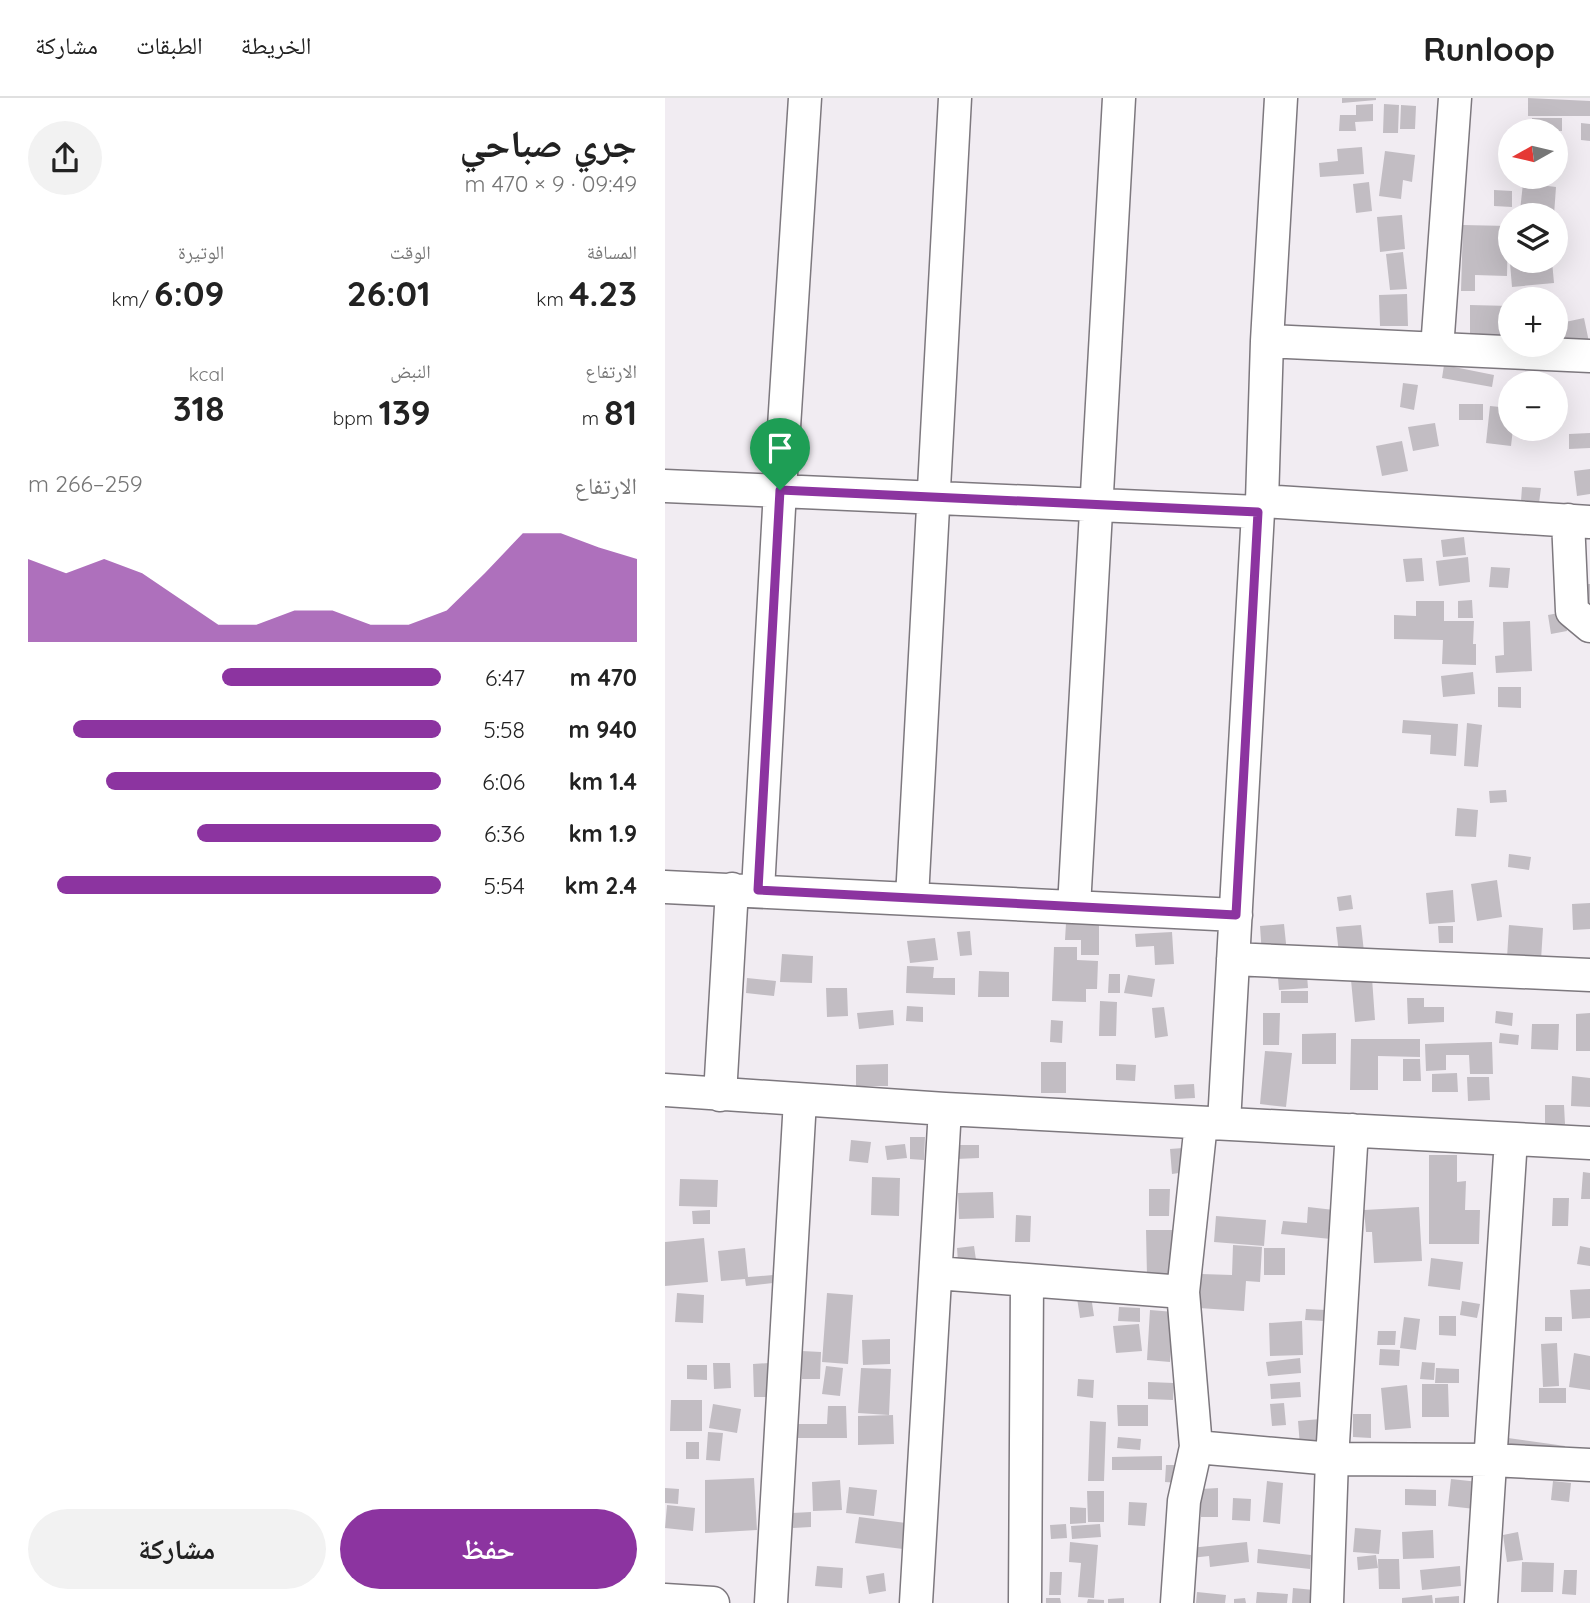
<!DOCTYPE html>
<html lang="ar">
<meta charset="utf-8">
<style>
body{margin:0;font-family:Quicksand,"Noto Naskh Arabic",sans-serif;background:#f2f2f2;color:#222;direction:rtl;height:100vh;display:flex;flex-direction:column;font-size:26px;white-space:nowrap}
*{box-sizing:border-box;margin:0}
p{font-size:23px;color:#767676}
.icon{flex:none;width:38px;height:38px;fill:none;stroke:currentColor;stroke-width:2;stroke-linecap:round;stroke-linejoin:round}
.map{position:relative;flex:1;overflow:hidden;direction:ltr}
.drawer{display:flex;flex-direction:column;background:#fff;width:665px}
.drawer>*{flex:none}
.needle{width:46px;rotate:262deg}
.fabs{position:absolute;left:833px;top:21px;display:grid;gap:14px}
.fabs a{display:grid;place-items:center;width:70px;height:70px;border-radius:50%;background:#fff;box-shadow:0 7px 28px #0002;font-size:35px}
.pin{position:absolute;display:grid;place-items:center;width:60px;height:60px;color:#fff;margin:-72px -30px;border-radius:50% 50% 50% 0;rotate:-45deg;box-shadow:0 0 7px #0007}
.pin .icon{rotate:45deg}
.round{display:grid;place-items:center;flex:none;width:74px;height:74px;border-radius:37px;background:#f2f2f2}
.head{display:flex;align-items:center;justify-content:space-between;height:119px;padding:0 28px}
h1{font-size:38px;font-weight:700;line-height:52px}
.stats{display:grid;grid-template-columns:repeat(3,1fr);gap:10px;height:119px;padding:7px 28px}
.stats div{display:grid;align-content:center}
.stats b{font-size:35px;font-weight:700}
.stats small{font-size:19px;font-weight:400}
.stats p{font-size:19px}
.chart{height:196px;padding:14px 28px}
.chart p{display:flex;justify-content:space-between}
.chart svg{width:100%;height:126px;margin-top:7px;fill:#8c34a0;opacity:.7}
.button{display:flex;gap:14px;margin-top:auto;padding:14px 28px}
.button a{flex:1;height:80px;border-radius:42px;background:#8c34a0;color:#fff;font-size:28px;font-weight:700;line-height:80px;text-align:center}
.button a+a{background:#f2f2f2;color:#222}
ul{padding:0 28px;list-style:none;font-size:23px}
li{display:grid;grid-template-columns:112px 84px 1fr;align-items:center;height:52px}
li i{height:18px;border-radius:9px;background:#8c34a0}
header{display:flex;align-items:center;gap:42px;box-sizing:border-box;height:98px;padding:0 35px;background:#fff;border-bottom:2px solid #e0e0e0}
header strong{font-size:33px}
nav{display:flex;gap:38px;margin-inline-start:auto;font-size:24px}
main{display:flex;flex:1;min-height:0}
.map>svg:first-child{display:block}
.building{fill:#c2bdc3}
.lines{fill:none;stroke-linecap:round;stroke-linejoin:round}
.minor-casing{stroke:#7d787e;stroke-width:35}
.minor{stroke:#fff;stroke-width:32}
.route-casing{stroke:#fff;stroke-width:14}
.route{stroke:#8c34a0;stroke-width:9}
</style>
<header>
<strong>Runloop</strong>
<nav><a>الخريطة</a><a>الطبقات</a><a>مشاركة</a></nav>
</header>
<main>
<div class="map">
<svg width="925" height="1505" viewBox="0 0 925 1505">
<rect width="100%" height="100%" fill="#f1ecf2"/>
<!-- building -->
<path class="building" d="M677,0H711V2L677,5Z
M863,0L925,3V18H863Z
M708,6V23L690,24L691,33H674L675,17H691V7Z
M719,6L734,7L733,35H718Z
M736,7L751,8L750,31H735Z
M867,20H897V33H867Z
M916,25L925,26V43L916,42Z
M697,49L699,76L655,79L654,65L673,63L672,51Z
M720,53L750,57L747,84L738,82L736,101L714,98Z
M704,84L707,113L691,115L688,86Z
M858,85L891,89L889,117L855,113Z
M829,92L847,93V109L829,108Z
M737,117L740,151L715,154L712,119Z
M798,127L843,128L842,178L810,177V193H796Z
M738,154L742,191L725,192L721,156Z
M867,163H887L889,185L847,189L845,165Z
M742,196L743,228H715L714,197Z
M805,207L845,208V237H805Z
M919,220L924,244L898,249L895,234H891V226Z
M779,267L829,277L827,289L777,280Z
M738,285L753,287L749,312L735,309Z
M794,306H818V322H794Z
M891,306L899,307L895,330L891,329Z
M825,308L845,310V331H848L846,348L821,345Z
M770,325L774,348L748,353L743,329Z
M925,335V350L904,351V336Z
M737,343L743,373L717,378L711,348Z
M925,371V396L912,398L909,373Z
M857,389L876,390L874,405L856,403Z
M799,439L801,457L778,459L776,442Z
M803,459L805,484L774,488L771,463Z
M757,460L759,483L741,484L738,461Z
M826,469L845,470L843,490L824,489Z
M915,486H925V506L915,505Z
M807,502L808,520H793V503Z
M751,503H779V523H809L808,546H811V567L777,566L778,542L729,541V517L751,518Z
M899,514L902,533L886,536L883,517Z
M865,523L867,573L831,575L830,558L839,557L838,524Z
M808,574L810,596L778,599L776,578Z
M833,589H856V610L833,609Z
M738,622L793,626L791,658L765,656L766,637L737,635Z
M802,625L817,627L813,669L799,668Z
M841,692L842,704L825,705L824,693Z
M792,710L813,712L811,739L790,738Z
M844,756L866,759L864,772L843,769Z
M832,782L837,819L812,823L806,786Z
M788,792L790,824L764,826L761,795Z
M686,797L688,811L674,813L672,799Z
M925,805V831L908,832L907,806Z
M401,825H434V857H416V842H400Z
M619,826L622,855L597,857L595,828Z
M696,827L699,854L674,856L671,829Z
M844,827L878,830L876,862L842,860Z
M773,828H788V845H774Z
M305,833L307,857L295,858L292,834Z
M507,834L509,866L490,867L489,848L471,849L470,836Z
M270,840L273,862L245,865L242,843Z
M389,849H412V862L433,863L432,891H421V904L387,903Z
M117,856L148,858L147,885L115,884Z
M242,868L269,869L268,880H290V897L241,895Z
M314,873L344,874V899H313Z
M444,876H455V895H443Z
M463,877L490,881L487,899L459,895Z
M642,877L643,890L614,892L613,880Z
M82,880L111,883L109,898L81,895Z
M707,880L710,922L690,924L686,882Z
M161,890H182L183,918L162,919Z
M616,893H643V905H616Z
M742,900H759V909H779V924L743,926Z
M435,903L452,904L451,938H434Z
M242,908L258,909V924L241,923Z
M499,909L503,938L490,940L487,910Z
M228,912L229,927L194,931L192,915Z
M831,913L848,915L847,928L830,925Z
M598,915H615L614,947H598Z
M925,915V953H911V916Z
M386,922L398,923L397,945L385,944Z
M867,926H894L893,952L866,951Z
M671,935V966H637V936Z
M835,935L854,937L853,947L834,945Z
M686,941H755V959L713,958V992H685Z
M827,944L828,976H805L804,957H781V972L761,973L760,946Z
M600,953L627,955L621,1009L595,1006Z
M738,961H755L756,983H738Z
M376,964H401V995H376Z
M223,966V988H191V967Z
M451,966L471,967L470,983L451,982Z
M792,975L793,994H767V976Z
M907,978L925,980V1009L906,1008Z
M802,979H824L825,1002L803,1003Z
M529,986L530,1000L510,1001L509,987Z
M880,1007H899L900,1026L880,1027Z
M245,1039H260L259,1062L245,1061Z
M186,1042L206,1044L203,1065L184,1063Z
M240,1046L242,1060L222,1062L220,1048Z
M291,1047H314V1060L291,1061Z
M518,1050L521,1074L507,1076L505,1051Z
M764,1057H792V1084L801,1083L800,1112H815L814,1146H764Z
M918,1074L925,1075V1101H916Z
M207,1079L235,1080L234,1118L206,1117Z
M15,1081L53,1082L52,1109L14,1108Z
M484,1091H505L504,1118H484Z
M328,1094L329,1120L294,1121L293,1095Z
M888,1100H904L903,1128H887Z
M643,1109L669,1112L666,1141L616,1136L618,1123L642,1125Z
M754,1109L757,1163L709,1165L707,1134H701L699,1112Z
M45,1112V1126H28L27,1113Z
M351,1117L366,1118L365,1144H350Z
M551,1118L601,1122L599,1148L549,1144Z
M481,1132H514L515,1178H482Z
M39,1140L43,1184L0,1188V1144Z
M568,1147L597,1149L595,1184L581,1183L579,1213L534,1210L536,1176L567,1177Z
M309,1148L311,1162L293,1164L292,1150Z
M915,1148L925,1150V1168L912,1166Z
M80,1150L83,1179L108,1177V1185L81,1188L80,1181L56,1183L53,1153Z
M599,1150H620V1177H599Z
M766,1160L798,1164L795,1192L763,1188Z
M925,1191V1220L907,1221L905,1192Z
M12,1195L39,1197L38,1225L10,1224Z
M162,1195L188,1197L183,1266L157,1264Z
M426,1198L429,1218L415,1220L412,1200Z
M797,1203L815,1206L812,1220L795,1217Z
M454,1209L475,1210V1224L453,1223Z
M641,1211L661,1212L660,1223L640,1222Z
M485,1212L509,1214L505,1264L482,1262Z
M774,1218H791V1238L774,1237Z
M739,1219L755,1221L751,1252L735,1250Z
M880,1219H897V1233H880Z
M637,1223L638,1257L605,1258L604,1225Z
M474,1226L477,1253L451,1255L448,1228Z
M713,1233H731L730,1247H712Z
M225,1241V1266L198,1267L197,1242Z
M892,1245L894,1288L878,1289L876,1246Z
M715,1251L735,1252L734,1268L714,1267Z
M137,1253L156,1254L155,1281H137Z
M909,1255L925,1258V1292L904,1289Z
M635,1260L636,1275L603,1278L601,1264Z
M757,1264L770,1265L769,1282L755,1281Z
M48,1265H65L66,1290L49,1291Z
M104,1265L106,1299H89L88,1266Z
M22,1267H42V1282L22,1281Z
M161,1268L178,1270L175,1298L157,1296Z
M196,1270L226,1271L224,1317L193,1315Z
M771,1270L794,1271V1285H770Z
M413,1281L429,1282L428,1300L412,1298Z
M483,1284L509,1285L508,1302L483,1301Z
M635,1284L636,1299L606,1301L605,1286Z
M757,1286H783L784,1319H757Z
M742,1287L746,1330L720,1332L716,1290Z
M874,1290H901V1305H874Z
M6,1302H37V1333H5Z
M619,1305L621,1327L607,1328L605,1306Z
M48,1306L76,1311L72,1335L44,1330Z
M452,1307H483V1328H453Z
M163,1308H181L182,1340H131V1326H162Z
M688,1316H706V1340L688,1339Z
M228,1317L229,1346L193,1347V1318Z
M655,1321L657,1346L635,1348L633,1323Z
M425,1323L441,1324L439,1383H423Z
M43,1334L58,1335L55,1363L41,1362Z
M453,1339L476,1341L475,1352L452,1350Z
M843,1340L900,1348L897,1362L841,1354Z
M21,1344H34V1361H21Z
M497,1358V1372H447V1359Z
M501,1367H515L514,1385L500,1384Z
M89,1380L92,1432L40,1435V1382Z
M786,1381L814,1384L810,1411L783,1408Z
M175,1382L177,1412L148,1413L147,1384Z
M602,1383L618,1385L615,1426L598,1424Z
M888,1383L906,1385L904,1404L886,1402Z
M184,1389L212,1392L209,1418L181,1415Z
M0,1390L14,1391L13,1406L0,1405Z
M553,1390V1419H536V1391Z
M740,1391L771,1392V1408L740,1407Z
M422,1393H439V1424H423Z
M568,1400L586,1401L585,1423L567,1422Z
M464,1404L482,1405L480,1428L463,1427Z
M2,1407L30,1410L28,1433L0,1430Z
M405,1409L421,1410V1425L405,1426Z
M146,1414V1429L128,1430L127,1415Z
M194,1419L241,1425L238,1451L190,1445Z
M401,1426L402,1440L386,1441L385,1427Z
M435,1426L436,1439L407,1441L406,1428Z
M690,1430L716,1432L714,1456L688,1454Z
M768,1432L769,1460L738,1461L737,1434Z
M853,1434L858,1462L842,1464L838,1437Z
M405,1444L433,1447L429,1500L413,1499L416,1465L404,1464Z
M582,1444L584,1464L545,1469L544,1458L526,1460L525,1450Z
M593,1451L646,1457L645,1471L592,1465Z
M711,1457L713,1470L693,1472L692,1459Z
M713,1461H734L735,1491H714Z
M857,1464L889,1465L888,1494H856Z
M152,1468L178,1470L177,1490L150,1488Z
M795,1468L796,1488L757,1492L755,1472Z
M899,1472H912L911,1497L897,1496Z
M385,1474H397L396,1497H384Z
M219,1475L221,1493L204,1496L201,1478Z
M628,1490L649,1492L648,1505H627Z
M532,1494L561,1497L560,1505H531Z
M592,1494L623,1496L622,1505H591Z
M767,1497L768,1505H737V1500Z
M794,1498V1505H770V1500Z
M381,1500H395L396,1505H381Z
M459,1500V1505H443V1501Z
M580,1500L581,1505H569V1501Z
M423,1501L439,1502V1505H422Z"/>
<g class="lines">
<!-- minor casing -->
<g class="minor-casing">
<path id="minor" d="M602,243L925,258
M772,251L790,0
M0,388L593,414
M597,403L925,424
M903,422L907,513L925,528
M0,789L571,817
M93,792L115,392L140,0
M247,800L290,0
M409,809L454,0
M568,861L925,877
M0,992L280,1011L925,1045
M55,997L67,791
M559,1025L593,414L597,403L602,243L616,0
M271,1175L518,1194
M531,1349L667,1361L826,1362L925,1367
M0,1502L48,1505
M106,1505L135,1002
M251,1505L280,1011
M360,1505L362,1182
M512,1505L519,1403L531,1349L518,1194L536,1025
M662,1505L667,1361L687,1032
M816,1505L846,1041"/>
</g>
<!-- minor -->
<use href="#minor" class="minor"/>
</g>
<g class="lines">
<!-- route casing -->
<g class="route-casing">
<path id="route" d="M115,392L593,414L571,817L93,792Z"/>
</g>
<!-- route -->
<use href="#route" class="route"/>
</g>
</svg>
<div class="fabs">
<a><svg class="needle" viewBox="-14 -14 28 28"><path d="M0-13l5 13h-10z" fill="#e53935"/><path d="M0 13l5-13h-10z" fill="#767676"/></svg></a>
<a><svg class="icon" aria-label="layers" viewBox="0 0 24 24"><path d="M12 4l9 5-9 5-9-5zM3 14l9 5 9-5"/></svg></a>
<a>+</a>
<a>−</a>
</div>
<div class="pin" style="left:115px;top:392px;background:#1e9e55"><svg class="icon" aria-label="arrive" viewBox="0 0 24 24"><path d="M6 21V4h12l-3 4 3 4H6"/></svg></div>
</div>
<section class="drawer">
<div class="head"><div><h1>جري صباحي</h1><p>09:49 · 9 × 470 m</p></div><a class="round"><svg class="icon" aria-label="share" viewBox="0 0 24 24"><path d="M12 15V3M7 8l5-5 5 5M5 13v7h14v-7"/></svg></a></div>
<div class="stats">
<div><p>المسافة</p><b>4.23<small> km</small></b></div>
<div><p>الوقت</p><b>26:01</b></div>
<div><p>الوتيرة</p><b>6:09<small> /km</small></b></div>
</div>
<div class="stats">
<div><p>الارتفاع</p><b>81<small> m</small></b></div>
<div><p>النبض</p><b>139<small> bpm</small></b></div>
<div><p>kcal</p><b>318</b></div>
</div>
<div class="chart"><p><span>الارتفاع</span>259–266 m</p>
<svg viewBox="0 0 160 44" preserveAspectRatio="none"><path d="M0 44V15L10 20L20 15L30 20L40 29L50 38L60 38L70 33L80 33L90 38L100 38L110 33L120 20L130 6L140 6L150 11L160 15V44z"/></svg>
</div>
<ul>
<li><b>470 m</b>6:47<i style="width:53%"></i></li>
<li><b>940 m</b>5:58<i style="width:89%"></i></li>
<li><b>1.4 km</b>6:06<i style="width:81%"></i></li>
<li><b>1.9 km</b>6:36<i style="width:59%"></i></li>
<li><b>2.4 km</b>5:54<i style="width:93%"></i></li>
</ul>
<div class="button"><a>حفظ</a><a>مشاركة</a></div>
</section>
</main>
